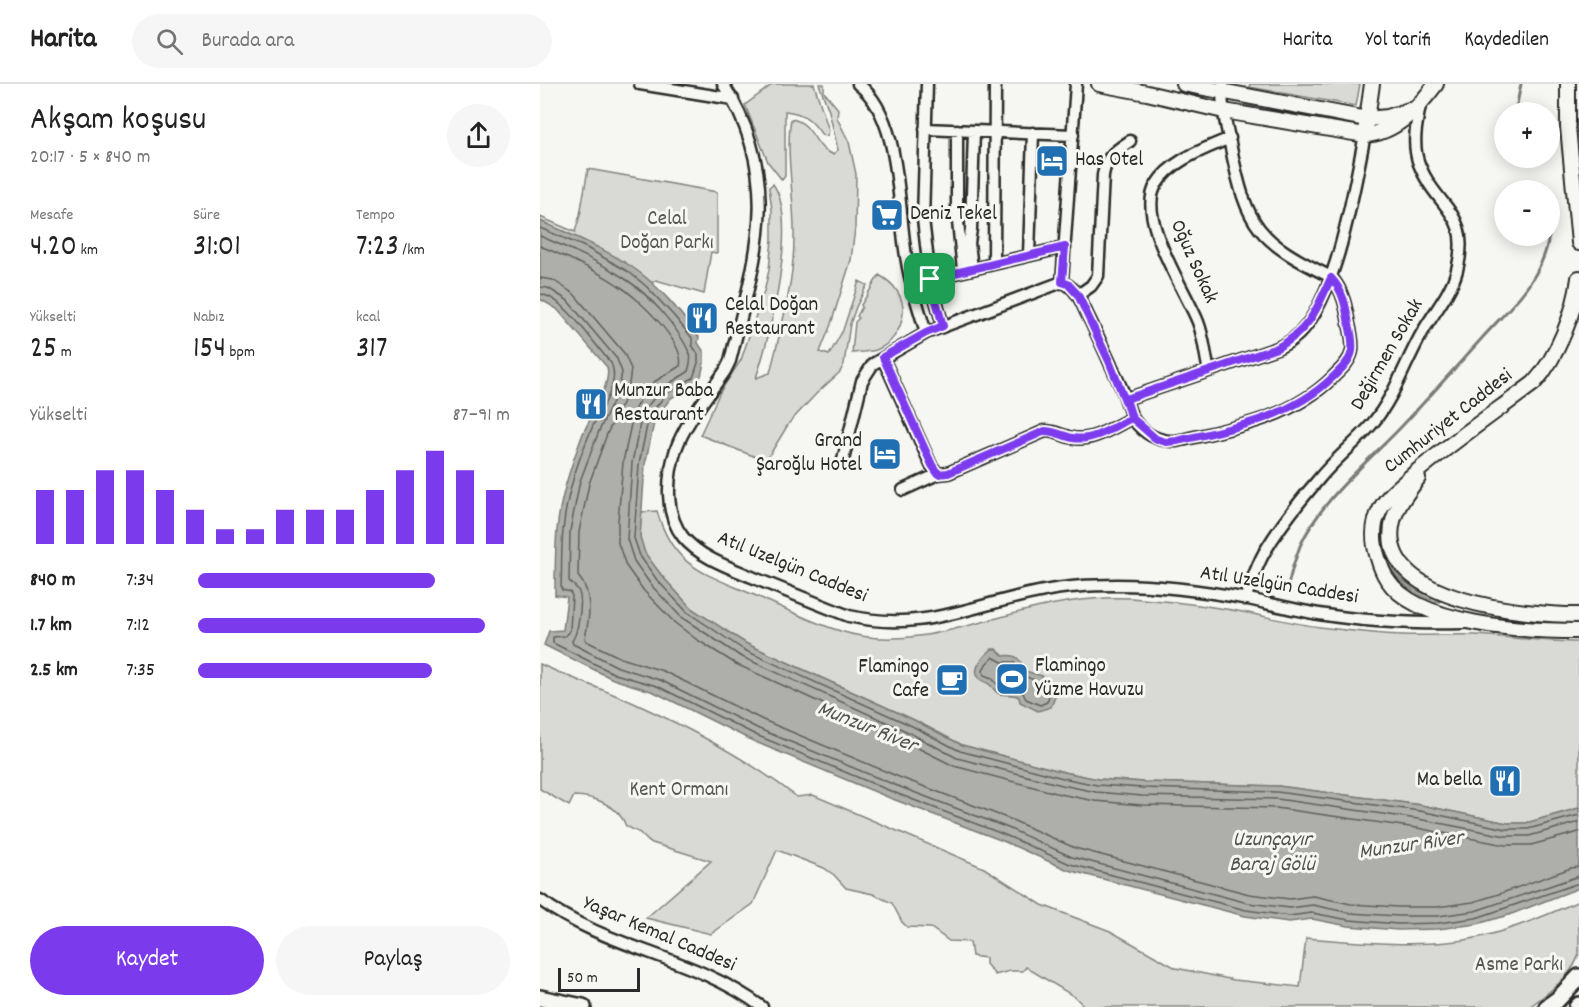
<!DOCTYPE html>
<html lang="tr">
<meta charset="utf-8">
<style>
body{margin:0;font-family:Dekko,sans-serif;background:#f6f6f6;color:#222;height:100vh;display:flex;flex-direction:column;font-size:22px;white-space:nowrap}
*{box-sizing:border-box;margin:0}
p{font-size:20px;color:#767676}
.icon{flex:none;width:33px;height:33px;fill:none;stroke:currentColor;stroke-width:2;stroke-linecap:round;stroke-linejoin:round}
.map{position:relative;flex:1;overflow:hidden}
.details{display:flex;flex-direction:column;background:#fff;width:540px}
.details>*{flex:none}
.controls{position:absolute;left:954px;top:18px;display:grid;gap:12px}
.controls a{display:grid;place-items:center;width:66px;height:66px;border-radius:50%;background:#fff;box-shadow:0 3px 15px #0003;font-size:30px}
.scale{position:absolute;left:18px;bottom:15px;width:82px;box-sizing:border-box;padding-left:6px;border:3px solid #2b2b2b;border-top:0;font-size:16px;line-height:21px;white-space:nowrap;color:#2b2b2b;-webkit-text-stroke:4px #f6f6f2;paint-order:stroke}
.pin{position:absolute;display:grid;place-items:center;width:51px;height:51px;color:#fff;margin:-26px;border-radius:12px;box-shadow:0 3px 9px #0006}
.round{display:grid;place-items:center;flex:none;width:63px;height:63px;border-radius:32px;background:#f6f6f6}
.summary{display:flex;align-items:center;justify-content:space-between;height:102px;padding:0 30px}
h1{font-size:33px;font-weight:600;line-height:45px}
.metrics{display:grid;grid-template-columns:repeat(3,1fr);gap:9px;height:102px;padding:6px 30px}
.metrics div{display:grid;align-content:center}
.metrics b{font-size:30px;font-weight:600}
.metrics small{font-size:16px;font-weight:400}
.metrics p{font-size:16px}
.chart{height:168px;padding:12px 30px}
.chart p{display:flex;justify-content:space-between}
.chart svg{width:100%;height:108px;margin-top:6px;stroke:#7c3aed;stroke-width:6}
.button{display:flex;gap:12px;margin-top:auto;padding:12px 30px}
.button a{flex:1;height:69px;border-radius:36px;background:#7c3aed;color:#fff;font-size:24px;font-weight:600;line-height:69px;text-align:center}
.button a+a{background:#f6f6f6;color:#222}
ul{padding:0 30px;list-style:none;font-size:20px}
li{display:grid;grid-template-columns:96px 72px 1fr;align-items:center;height:45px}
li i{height:15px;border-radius:8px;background:#7c3aed}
header{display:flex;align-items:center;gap:36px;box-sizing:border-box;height:84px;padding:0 30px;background:#fff;border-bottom:2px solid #e0e0e0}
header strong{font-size:28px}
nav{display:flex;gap:33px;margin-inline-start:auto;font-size:21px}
.search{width:420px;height:54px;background:#f6f6f6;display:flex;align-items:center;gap:15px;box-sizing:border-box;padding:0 21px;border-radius:33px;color:#767676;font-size:22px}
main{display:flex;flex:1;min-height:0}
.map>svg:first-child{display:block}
.green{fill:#d9d9d5;stroke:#828280;stroke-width:1.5}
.water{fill:#aeaeab;stroke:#7a7a78;stroke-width:1.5}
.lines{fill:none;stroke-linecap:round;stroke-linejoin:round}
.shore{stroke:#5f5f5e;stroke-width:1.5}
.stream{stroke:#7a7a78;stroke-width:3}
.street-casing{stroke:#2b2b2b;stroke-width:15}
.secondary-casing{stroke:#2b2b2b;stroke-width:18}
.primary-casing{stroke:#2b2b2b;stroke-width:20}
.street{stroke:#f6f6f2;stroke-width:10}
.secondary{stroke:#f6f6f2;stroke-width:14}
.primary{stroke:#f6f6f2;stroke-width:15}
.route-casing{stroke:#fff;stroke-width:12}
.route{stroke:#7c3aed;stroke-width:8}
.labels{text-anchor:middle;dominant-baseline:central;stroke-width:6;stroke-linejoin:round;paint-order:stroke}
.poi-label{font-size:21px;fill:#2b2b2b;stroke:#f6f6f2;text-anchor:start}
.park-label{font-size:21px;fill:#565656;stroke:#f6f6f2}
.street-label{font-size:21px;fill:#2b2b2b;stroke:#f6f6f2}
.water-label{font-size:22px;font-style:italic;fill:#525251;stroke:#f6f6f2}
</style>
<header>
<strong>Harita</strong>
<div class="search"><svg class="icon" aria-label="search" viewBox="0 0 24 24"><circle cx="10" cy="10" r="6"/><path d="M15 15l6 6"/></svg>Burada ara</div>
<nav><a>Harita</a><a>Yol tarifi</a><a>Kaydedilen</a></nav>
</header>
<main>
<section class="details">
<div class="summary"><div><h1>Akşam koşusu</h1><p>20:17 · 5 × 840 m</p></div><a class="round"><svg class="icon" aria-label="share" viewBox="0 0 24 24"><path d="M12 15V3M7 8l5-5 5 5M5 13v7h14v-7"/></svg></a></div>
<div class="metrics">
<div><p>Mesafe</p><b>4.20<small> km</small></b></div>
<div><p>Süre</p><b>31:01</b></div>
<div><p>Tempo</p><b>7:23<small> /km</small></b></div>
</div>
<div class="metrics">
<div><p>Yükselti</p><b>25<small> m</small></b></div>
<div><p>Nabız</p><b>154<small> bpm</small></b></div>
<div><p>kcal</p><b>317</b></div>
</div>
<div class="chart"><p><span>Yükselti</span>87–91 m</p>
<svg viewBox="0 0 160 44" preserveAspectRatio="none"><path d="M5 44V22M15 44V22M25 44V14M35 44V14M45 44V22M55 44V30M65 44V38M75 44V38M85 44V30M95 44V30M105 44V30M115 44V22M125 44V14M135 44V6M145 44V14M155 44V22"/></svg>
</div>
<ul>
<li><b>840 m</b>7:34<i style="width:76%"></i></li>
<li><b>1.7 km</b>7:12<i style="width:92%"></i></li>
<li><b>2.5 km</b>7:35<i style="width:75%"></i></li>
</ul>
<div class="button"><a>Kaydet</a><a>Paylaş</a></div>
</section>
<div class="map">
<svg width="1039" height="923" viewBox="0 0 1039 923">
<rect width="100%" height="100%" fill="#f6f6f2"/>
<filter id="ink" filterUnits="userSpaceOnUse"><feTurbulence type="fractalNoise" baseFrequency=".0167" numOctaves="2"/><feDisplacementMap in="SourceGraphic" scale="12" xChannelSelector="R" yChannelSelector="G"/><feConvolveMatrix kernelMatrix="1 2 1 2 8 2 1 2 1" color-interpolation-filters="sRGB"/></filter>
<g filter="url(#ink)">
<!-- green -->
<path class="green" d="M233,0H274L289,47L287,52L282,51C272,36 264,29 245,27V92L242,96L228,78L205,21Z
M279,0H284V8L298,25L297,34L309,58L316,90L315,144L311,176L291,240L280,268L289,271L303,246L319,197L327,201L316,223L310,240L304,280L300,288L276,310L249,339L226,377L160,351L180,308L201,276L225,204L229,186L232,155V126L229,103L233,100C259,136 230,253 216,294L230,289C241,245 254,199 254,154C255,116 245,70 251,35C274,38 274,66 293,70L298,66L289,27Z
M710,0H820L816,22L709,3Z
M704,21L808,38L809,41L701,24Z
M48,85L177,108V169L171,168L164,210L116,196L112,199C78,171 39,154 0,137V133L35,148L40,131Z
M339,191C346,195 353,200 357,207C371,228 359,257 336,266C328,268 320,268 312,269L315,238L319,234L317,232L322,223L321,221Z
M117,427C132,480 160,488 207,508C241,522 285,546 321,552C370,560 414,545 461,533C504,521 546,512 591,514C628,517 666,521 703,528C729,533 754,540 780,543C807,546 835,550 863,551C887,552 912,550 936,551C971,553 1004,558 1039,558V724L986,739H967L881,721L738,702L604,698L557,695L524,688L422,661L372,635L207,560L168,537L151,524L122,492L104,469L100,453L101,428Z
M844,435C845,444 843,454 845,463C849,491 874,509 900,516V518C864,510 831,475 844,435Z
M0,580C32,595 66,606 98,621C153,646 209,676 257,713L273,711L444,784L502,821L570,847L636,884L694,896L760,903L766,854C818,858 889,865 940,853C974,845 1007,831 1039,817C1039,834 1039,853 1039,869C1035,890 1005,912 989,923H545L535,913L486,883L483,887H470L455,891L446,880V874L432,872L430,858L409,857L391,844L367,843L362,838L352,819L333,810L306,804L294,791L284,784L237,766L213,820L171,850L106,834L171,777L109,758L100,749L86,742C79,722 54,712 34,712L29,722L0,705Z"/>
<!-- water -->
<path class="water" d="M0,137C31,151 64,164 92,183C119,201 140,228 159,253L158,259L164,268V279L161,292L157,299L131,314L115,334L105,381L100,453L105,469L122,492L151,524L207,560L372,635L422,661L524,688L558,695L604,698L738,702L881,721L967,739H986L1039,724V804L969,831L937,840L898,845L858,846L808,842L772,835L749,838L705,832L528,786L463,757L350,714L213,657L114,608L73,595L4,561L9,547L23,546L27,513L15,511C15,490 15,468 17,446C20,414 31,382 42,352C49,335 72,300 67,283L17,225L0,215Z
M452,565H456L464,572C477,570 480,575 485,587L502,592L507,598L513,599L517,608L511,623L498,627L480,618L479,613C472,609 467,612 460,610C454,608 454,604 450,601C446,597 441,598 438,593C432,583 445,571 452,565Z"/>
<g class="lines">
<!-- shore -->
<path class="shore" d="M0,144L45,163L89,188L107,203L134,232L152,254V261L158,270V279L153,294L127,309L109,332L99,380L94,454L100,472L117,496L147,528L204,566L370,641L420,667L523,694L557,701L603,704L737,708L880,727L966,745H988L1039,731
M0,152C28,164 58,177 84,194C109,210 138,243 150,270C152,275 149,283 148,288L122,304L102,329L92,379L87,455L94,477L111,501L141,533L200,572L366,647L417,674L522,701L556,708L602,712L737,715L878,735L966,752H989L1039,738
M0,162C27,173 54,185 78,201C97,213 146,259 140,282L114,298L102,312L94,326L83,378L78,437V459L86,482L104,507L135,539L156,555L196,580L362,656L414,682L520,710L555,717L602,721L736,724L877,744L965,761H991L1039,748
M0,194L13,196L34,210L84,269L91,285L88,307L67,350L49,400L39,448L38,492C53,509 50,532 45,554L46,557L81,574L123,587L223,636L359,693L472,736L535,764L709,810L750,815L773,812L811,820L858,823H897L933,818L962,809L1031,784L1039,783
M0,203L8,204L27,216L77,275L82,288L79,305L59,347L40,397L30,447L29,497C32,500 37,503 39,508C43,518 38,549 32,557L33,560L78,583L120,596L219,645L355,701L468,744L532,773L708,819L750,824L773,821L810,829L858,832H898L935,827L1039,792
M0,210C25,213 54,261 71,279C81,300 60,325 52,344C38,376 26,411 23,447C21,465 22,484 21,503L22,506L30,508L32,512L30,546L25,552L13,553V559L75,590L117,602L216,651L353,708L465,751L530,780L706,826L749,832L772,829L809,836L858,840L898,839L936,834L1039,799
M453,573L462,578H474L481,591C492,595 505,598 510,609L507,618L500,621L486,615L483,609L475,604H460L452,594L444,591L443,587L446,580Z"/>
<!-- stream -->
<path class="stream" d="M976,25L981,0
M1010,148V144
M748,501C751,488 755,475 760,462C782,414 828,378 863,341C890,312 917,282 943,253C972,221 1002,196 1009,152"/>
<!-- street casing -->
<g class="street-casing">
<path id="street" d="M100,0L193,15
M183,0C245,96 215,176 190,277L185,287C168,312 146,337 136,365C127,393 124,429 143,453C161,475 194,485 219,496C249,508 278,520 309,532C384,549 433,520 504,507C528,502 553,501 577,501C620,501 665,507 708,515C731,520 755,526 779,530C827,538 875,540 923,539
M318,0C363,34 357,127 367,178C371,202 379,225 386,249
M387,0L383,135L390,195L403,242
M385,45L533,51
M417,46V128L423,186
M489,171L493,49
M454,179L455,0
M432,184L429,159L431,145L434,47
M390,195L525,163
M522,198C536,203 541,217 547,230C560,256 572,283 584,310C587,318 589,329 594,336C605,351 619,358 637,357C693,344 751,335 793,293C800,286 810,278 812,267C813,259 811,248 809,240C806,223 803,206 791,193C718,157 707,144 691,64C687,43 680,21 683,0
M522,198L536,0
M538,211L551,202L558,192L563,91C567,71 574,68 590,57
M343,274L391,381L398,390L408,389L505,347C515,347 523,352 533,354C553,358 575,342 592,334
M669,287C665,271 664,253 658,238C645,205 596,134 616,101C631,76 665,65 690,54
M586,315L737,264C742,262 748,259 753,255C796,224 814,102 825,51
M303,376L322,297L333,280L386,249L522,198
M363,406L398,390
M705,515C711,500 716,483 724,469C739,443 759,418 778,396C794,376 815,360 832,340C854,314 865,279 882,249C894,228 911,209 917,186C932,127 897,126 879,80C872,61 876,41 880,22
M0,816C69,866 154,872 222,923"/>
</g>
<!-- secondary casing -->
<g class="secondary-casing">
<path id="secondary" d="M559,0L607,9L684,27L825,51C856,49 878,24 896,0
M644,0L827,35L848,33L869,26
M1028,0V43L1039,159
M826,42L832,0
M1039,194C1035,228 1017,274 994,299C954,329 912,358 874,390C862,401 847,411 840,426C832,441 833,459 838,474C840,481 843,489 847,495C877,542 988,547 1039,547
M878,394C868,408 857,421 853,437C833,519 988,531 1039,531"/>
</g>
<!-- primary casing -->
<g class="primary-casing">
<path id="primary" d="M0,914L43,923
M1007,923L1018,915L1039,893
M1037,923L1039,921"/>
</g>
<!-- street -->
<use href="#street" class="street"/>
<!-- secondary -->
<use href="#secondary" class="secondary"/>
<!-- primary -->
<use href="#primary" class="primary"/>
</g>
</g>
<g class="lines" filter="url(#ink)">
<!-- route casing -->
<g class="route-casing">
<path id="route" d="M390,195L525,163L522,198L528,200L538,211L569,277L592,334L616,355L626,358L637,357C693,344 751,334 793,293C800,286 810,278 812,267C813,259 811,248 809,240C806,223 803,206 791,194C776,226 770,246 737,264L586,315L592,334C575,342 553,358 533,354C523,352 515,347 505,347L408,389L398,390L392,381L343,273L386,249L403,242L390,195"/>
</g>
<!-- route -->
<use href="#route" class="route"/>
</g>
<!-- icons -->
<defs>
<g id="hotel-square" transform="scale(1.725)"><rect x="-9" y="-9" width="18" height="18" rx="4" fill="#1f6fb2" stroke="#f6f6f2"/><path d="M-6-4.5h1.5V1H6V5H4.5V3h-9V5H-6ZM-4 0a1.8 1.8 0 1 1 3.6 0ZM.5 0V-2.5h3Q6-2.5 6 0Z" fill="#fff"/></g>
<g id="supermarket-square" transform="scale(1.725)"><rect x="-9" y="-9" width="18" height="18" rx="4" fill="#1f6fb2" stroke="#f6f6f2"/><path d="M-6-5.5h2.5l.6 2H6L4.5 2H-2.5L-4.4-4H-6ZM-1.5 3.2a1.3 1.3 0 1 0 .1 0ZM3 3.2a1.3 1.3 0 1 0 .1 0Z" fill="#fff"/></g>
<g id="restaurant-square" transform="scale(1.725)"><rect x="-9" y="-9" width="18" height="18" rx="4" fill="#1f6fb2" stroke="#f6f6f2"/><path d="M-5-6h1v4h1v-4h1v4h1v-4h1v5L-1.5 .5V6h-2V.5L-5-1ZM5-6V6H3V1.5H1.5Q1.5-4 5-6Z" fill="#fff"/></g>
<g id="stadium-square" transform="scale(1.725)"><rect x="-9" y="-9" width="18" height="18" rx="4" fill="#1f6fb2" stroke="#f6f6f2"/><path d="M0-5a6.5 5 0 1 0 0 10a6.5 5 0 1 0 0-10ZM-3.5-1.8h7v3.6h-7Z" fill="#fff"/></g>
<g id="cafe-square" transform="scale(1.725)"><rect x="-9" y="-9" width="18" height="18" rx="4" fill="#1f6fb2" stroke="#f6f6f2"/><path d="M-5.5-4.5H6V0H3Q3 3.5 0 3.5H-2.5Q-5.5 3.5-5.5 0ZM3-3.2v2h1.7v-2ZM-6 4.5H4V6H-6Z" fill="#fff"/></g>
</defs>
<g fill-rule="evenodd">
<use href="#hotel-square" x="512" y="77"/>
<use href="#supermarket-square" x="347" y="131"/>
<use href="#restaurant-square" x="162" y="234"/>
<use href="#restaurant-square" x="51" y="320"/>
<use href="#hotel-square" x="345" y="370"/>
<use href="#stadium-square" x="472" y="595"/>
<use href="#cafe-square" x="412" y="596"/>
<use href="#restaurant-square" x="965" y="697"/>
</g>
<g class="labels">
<!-- poi labels -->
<g class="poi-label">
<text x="535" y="77">Has Otel</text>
<text x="370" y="131">Deniz Tekel</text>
<text x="185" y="222">Celal Doğan<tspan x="185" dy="24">Restaurant</tspan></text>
<text x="74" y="308">Munzur Baba<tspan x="74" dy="24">Restaurant</tspan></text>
<text x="322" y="358" text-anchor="end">Grand<tspan x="322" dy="24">Şaroğlu Hotel</tspan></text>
<text x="495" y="583">Flamingo<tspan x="495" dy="24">Yüzme Havuzu</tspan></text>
<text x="389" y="584" text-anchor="end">Flamingo<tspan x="389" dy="24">Cafe</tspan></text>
<text x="942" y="697" text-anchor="end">Ma bella</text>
</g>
<!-- park labels -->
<g class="park-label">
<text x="127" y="136">Celal<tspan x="127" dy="24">Doğan Parkı</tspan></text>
<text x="139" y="707">Kent Ormanı</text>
<text x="979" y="882">Asme Parkı</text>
</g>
<!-- street labels -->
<g class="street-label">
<text transform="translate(653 178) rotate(66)">Oğuz Sokak</text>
<text transform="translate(848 271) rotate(-60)">Değirmen Sokak</text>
<text transform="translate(909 338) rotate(-38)">Cumhuriyet Caddesi</text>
<text transform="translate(252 484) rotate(22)">Atıl Uzelgün Caddesi</text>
<text transform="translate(739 502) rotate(9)">Atıl Uzelgün Caddesi</text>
<text transform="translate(119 851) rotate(23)">Yaşar Kemal Caddesi</text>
</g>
<!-- water labels -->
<g class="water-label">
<text transform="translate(327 644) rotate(22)">Munzur River</text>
<text x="732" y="756">Uzunçayır<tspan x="732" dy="25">Baraj Gölü</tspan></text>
<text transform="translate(871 762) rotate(-8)">Munzur River</text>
</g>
</g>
</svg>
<div class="controls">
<a>+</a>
<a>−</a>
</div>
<div class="scale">50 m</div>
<div class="pin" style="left:390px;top:195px;background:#1e9e55"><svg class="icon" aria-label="arrive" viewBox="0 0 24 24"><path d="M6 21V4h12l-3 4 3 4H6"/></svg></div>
</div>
</main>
